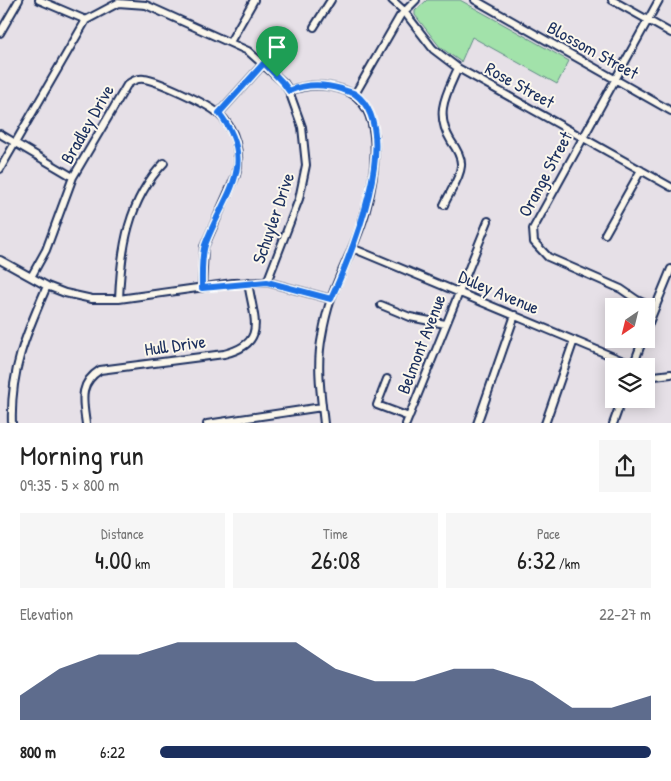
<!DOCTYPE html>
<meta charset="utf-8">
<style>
body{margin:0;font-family:"Patrick Hand",sans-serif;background:#f6f6f6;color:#222;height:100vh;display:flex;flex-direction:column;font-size:19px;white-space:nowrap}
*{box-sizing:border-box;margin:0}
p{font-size:16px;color:#767676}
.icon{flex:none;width:28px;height:28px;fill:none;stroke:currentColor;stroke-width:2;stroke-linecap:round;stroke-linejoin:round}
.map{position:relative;height:423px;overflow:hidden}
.drawer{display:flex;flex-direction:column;background:#fff;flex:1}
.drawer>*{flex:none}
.needle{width:32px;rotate:215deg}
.tools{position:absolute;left:605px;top:298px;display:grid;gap:10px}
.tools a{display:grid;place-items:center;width:50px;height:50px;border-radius:0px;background:#fff;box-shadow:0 2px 12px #0003;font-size:25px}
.pin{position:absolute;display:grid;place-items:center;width:42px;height:42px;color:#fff;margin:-51px -21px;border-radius:50% 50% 50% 0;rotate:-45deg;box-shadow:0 0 5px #0007}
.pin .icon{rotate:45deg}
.round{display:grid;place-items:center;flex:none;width:52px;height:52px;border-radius:0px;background:#f6f6f6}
.overview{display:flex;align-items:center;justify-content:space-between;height:85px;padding:0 20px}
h1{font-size:28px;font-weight:600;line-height:38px}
.figures{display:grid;grid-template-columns:repeat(3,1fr);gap:8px;height:85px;padding:5px 20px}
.figures div{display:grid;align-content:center;border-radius:0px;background:#f6f6f6;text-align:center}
.figures b{font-size:25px;font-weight:600}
.figures small{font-size:14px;font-weight:400}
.figures p{font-size:14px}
.chart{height:140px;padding:10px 20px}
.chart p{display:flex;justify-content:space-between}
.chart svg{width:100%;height:90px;margin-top:5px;fill:#1b2f5e;opacity:.7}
ul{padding:0 20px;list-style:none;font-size:16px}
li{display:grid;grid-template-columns:80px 60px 1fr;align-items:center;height:38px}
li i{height:12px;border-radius:6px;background:#1b2f5e}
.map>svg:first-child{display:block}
.green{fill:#a2e2aa;stroke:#5e8884}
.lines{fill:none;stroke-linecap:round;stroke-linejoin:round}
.minor-casing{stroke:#1b2f5e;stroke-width:10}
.minor{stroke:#fbf7ec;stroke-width:6}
.route-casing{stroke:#fff;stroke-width:10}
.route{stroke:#1a73e8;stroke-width:6}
.labels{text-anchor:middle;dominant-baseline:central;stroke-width:4;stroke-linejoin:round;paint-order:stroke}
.street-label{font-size:18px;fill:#1b2f5e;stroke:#fbf7ec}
</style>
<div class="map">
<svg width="671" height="424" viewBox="0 0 671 424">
<rect width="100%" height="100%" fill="#e6e0e7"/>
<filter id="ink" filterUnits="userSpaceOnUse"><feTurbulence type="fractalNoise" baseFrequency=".02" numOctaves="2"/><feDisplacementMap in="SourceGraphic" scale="10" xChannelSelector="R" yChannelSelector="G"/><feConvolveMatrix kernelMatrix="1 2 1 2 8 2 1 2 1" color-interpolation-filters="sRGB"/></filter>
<g filter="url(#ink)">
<!-- green -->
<path class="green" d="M427,0H460L569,61L557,84L472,37L461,62L440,47L415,15V11Z"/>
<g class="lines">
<!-- minor casing -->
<g class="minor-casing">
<path id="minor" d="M39,0L86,20
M392,0L403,10L433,49L458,68L671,187
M475,0L671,111
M612,0L671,33
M314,27L331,0
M0,33L19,0
M230,42L254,0
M289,91C307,84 326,84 344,90C387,104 375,177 366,210C358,241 341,269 331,299C327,311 324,324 322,336C316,365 321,395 324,424
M355,94L400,16L416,0
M219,113L264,63
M0,134L73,177
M0,169L86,20L118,3L146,5L248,51L284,83L289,91L302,127L306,165L299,199L267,282
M444,205C449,193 460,179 461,166C462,157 456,148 451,141C434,113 446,95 458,68
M605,234L641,170
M352,248L633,365
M0,260L47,286L65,293L92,299H119L233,283L267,282L331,299
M31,277L46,250L73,177L127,85C132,81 138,78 144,79C159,81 208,104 219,114C235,128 242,154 236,175L204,247L202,288
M119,299C121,249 128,200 164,163
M381,305L410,317L445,324
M654,308L637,300L621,289L548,257L534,242L533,229L659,0
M646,330L671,269
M633,366L643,339
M646,377L671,374
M387,379L377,405L409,417
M12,424C10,370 26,334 47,286
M86,424C83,401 78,384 100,370L224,354C269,343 253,318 248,282
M207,424L322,407
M406,424L488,221
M477,424L515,315
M545,424L574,340
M613,424L622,399"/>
</g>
<!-- minor -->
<use href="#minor" class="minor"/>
</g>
</g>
<g class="lines" filter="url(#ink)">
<!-- route casing -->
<g class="route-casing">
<path id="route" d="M264,63L284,84L289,91C305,84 324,84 341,89C345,91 352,92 355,94C405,130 350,257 331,299L267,282L202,288C202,275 201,258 205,245C223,195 260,165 219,113Z"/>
</g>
<!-- route -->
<use href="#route" class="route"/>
</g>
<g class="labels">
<!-- street labels -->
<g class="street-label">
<text transform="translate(593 50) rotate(29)">Blossom Street</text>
<text transform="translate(520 85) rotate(29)">Rose Street</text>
<text transform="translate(87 124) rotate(-60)">Bradley Drive</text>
<text transform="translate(545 174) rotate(-62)">Orange Street</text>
<text transform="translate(273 218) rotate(-71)">Schuyler Drive</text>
<text transform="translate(499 292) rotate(23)">Duley Avenue</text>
<text transform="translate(421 344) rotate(-69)">Belmont Avenue</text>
<text transform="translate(175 345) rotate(-8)">Hull Drive</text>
</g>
</g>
</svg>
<div class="tools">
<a><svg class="needle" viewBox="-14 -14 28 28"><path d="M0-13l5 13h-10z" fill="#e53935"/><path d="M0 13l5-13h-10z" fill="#767676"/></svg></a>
<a><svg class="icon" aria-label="layers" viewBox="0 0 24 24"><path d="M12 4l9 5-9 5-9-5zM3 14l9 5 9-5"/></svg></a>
</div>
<div class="pin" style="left:277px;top:77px;background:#1e9e55"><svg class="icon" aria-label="arrive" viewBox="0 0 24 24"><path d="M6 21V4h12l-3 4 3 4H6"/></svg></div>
</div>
<section class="drawer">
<div class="overview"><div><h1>Morning run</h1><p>09:35 · 5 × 800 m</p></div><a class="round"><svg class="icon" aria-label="share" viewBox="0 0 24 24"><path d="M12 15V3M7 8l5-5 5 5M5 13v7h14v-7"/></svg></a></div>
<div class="figures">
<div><p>Distance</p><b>4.00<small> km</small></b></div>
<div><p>Time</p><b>26:08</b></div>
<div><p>Pace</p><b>6:32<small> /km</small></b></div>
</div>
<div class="chart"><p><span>Elevation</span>22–27 m</p>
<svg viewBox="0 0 160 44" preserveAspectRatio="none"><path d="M0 44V32L10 19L20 12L30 12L40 6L50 6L60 6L70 6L80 19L90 25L100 25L110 19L120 19L130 25L140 38L150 38L160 32V44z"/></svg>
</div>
<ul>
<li><b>800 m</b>6:22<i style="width:100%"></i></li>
</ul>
</section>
